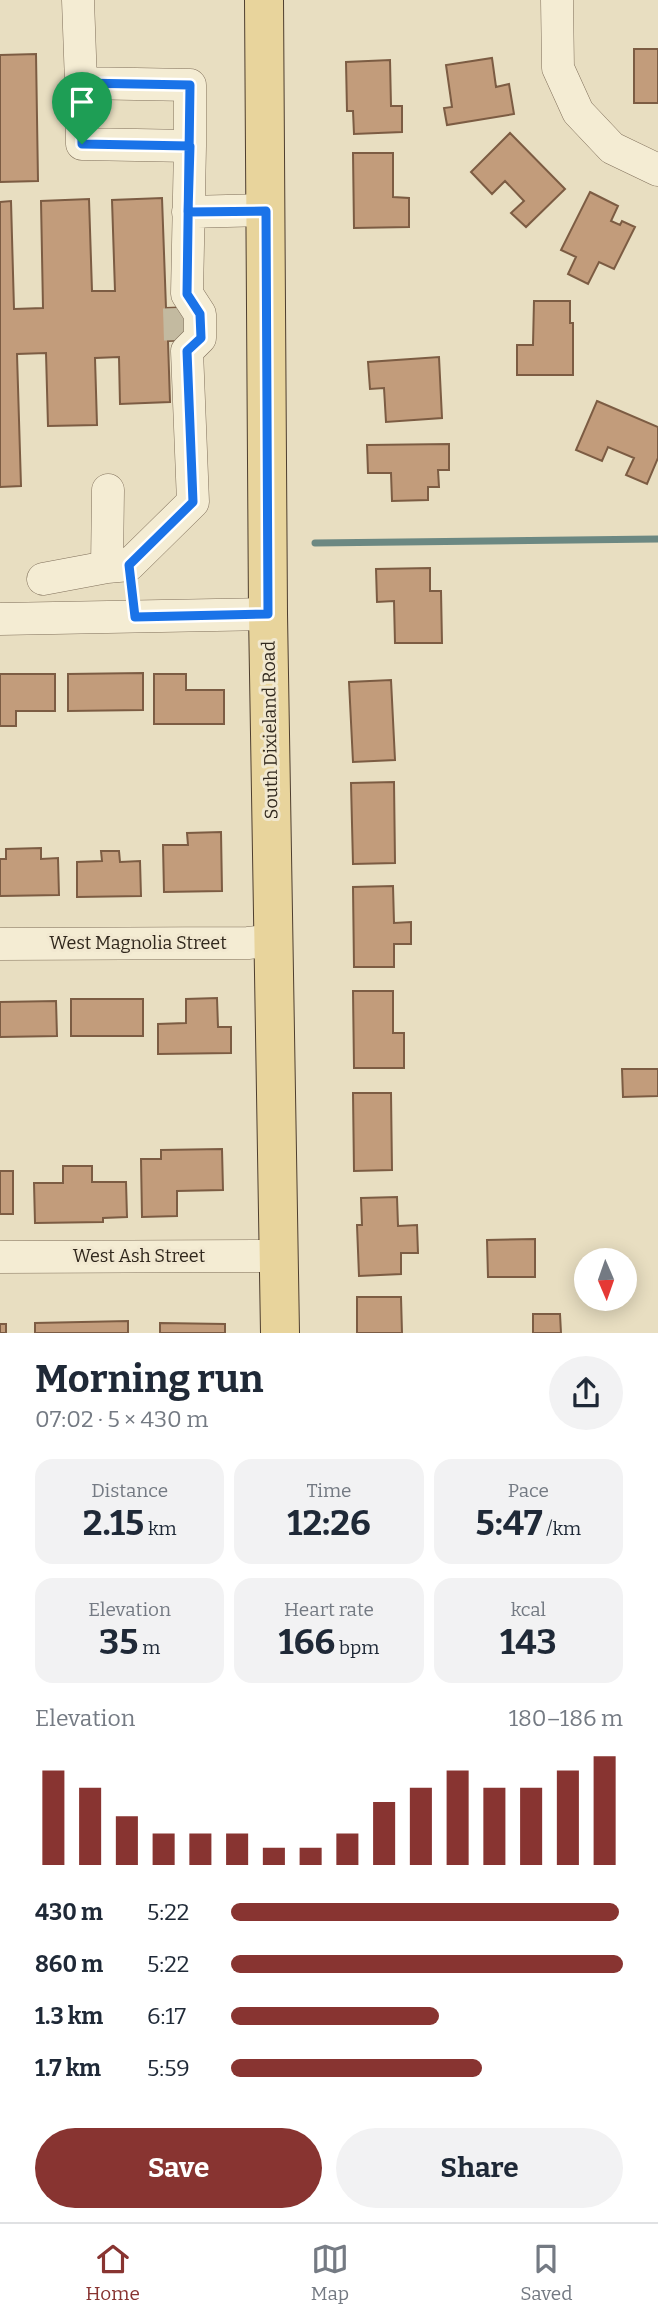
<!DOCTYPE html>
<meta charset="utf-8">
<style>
body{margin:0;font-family:Bitter,serif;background:#f2f2f3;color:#1f2937;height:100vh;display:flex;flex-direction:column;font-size:26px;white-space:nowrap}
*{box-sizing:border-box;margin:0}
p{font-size:23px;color:#747a83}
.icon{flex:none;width:38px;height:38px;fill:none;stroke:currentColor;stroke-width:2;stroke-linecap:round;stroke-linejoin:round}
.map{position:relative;height:1333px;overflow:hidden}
.side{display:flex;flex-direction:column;background:#fff;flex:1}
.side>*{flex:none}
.needle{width:46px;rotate:178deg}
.controls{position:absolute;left:574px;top:1248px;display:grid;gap:14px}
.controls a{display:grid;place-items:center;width:63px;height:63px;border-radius:50%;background:#fff;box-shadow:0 4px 18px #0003;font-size:35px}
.pin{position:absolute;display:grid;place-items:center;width:60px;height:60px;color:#fff;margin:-72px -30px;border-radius:50% 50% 50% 0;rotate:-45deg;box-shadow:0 0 7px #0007}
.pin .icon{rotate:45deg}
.round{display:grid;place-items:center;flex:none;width:74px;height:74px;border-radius:37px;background:#f2f2f3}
.headline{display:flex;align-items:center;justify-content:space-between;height:119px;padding:0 35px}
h1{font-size:38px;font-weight:700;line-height:52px}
.figures{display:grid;grid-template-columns:repeat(3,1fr);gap:10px;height:119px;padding:7px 35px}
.figures div{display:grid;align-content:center;border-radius:18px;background:#f2f2f3;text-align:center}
.figures b{font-size:35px;font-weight:700}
.figures small{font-size:19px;font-weight:400}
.figures p{font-size:19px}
.chart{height:196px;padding:14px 35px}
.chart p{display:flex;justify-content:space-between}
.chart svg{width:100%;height:126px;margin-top:7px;stroke:#883431;stroke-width:6}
.button{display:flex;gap:14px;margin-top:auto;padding:14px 35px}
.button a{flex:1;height:80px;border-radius:42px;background:#883431;color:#fff;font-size:28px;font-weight:700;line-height:80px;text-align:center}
.button a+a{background:#f2f2f3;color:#1f2937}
ul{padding:0 35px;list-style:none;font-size:23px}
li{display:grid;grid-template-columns:112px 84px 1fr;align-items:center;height:52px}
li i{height:18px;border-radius:9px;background:#883431}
.tab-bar{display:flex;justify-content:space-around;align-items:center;height:98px;border-top:2px solid #e0e1e3;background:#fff;font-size:19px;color:#747a83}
.tab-bar a{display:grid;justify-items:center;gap:4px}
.tab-bar .on{color:#883431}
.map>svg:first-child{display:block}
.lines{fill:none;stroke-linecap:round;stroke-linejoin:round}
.stream{stroke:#6c8882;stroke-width:7}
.building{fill:#c29c7b;stroke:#7c5c43;stroke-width:2}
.minor-tunnel{stroke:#c3baa0;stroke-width:32;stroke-dasharray:32 16;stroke-linecap:butt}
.minor-casing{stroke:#80705b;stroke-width:33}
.major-casing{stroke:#4e3e2f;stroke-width:40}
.minor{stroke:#f4ecd3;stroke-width:32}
.major{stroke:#e8d49c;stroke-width:38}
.route-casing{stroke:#fff;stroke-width:14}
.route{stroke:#1a73e8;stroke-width:9}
.labels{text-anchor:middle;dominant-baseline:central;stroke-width:6;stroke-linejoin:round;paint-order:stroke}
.street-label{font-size:18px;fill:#31281d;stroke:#f1e8d0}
</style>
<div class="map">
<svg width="658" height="1333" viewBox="0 0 658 1333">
<rect width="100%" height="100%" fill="#e8dec1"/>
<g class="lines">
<!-- stream -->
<path class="stream" d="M315,543L658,539"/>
</g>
<!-- building -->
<path class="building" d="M634,49H658V103H634Z
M36,54L38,181L0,182V55Z
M492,58L496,87L509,84L514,114L447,125L444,108L452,107L446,65Z
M390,60L391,106H402V132L354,134L353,111H347L346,62Z
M510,133L565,189L526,227L511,213L524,201L505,181L492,194L471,172Z
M353,153H393V197L409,198V227L354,228Z
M590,192L618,206L611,221L620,225L622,221L635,227L614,269L599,262L588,284L568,274L576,257L561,250Z
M162,198L166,308L190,307L191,340L168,341L170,402L120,404L119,357L95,358L97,425L48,426L46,353L17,354L21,486L0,487V202L11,201L14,309L43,308L41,201L89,199L92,291H115L112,200Z
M534,301H570V323H573V375H517V345H533Z
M439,357L442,418L386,422L384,388L370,389L368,362Z
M597,401L658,427V458L647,484L626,475L634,458L608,447L602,461L576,450Z
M449,444V470H438L439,487H428V500L392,501L391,473H368L367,445Z
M430,568V591H441L442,643H395L394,601L377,602L376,569Z
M143,673V710L68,711V674Z
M0,674H55V711H16V726H0Z
M154,674H186V690H224V724H154Z
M391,680L395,760L353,762L349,682Z
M394,782L395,863L353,864L351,783Z
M221,832L222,891L164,892L163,845H188L187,833Z
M41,848V859L58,858L59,895L0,896V859H6V849Z
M101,851H119L120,862L140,861L141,896L77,897V862L102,861Z
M393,886L394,923L411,922V944H394V967H354L353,887Z
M353,991H393V1033H404V1068H354Z
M217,998L218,1027H231V1053L158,1054V1024L186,1023V999Z
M71,999H143V1036H71Z
M56,1001L57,1036L0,1037V1002Z
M622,1069H658V1096L623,1097Z
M353,1093H391L392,1170L354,1171Z
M222,1149L223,1190L177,1191V1216L142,1217L141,1159H161V1150Z
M63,1166H92V1182H126L127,1217L103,1218V1222L35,1223L34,1183H63Z
M0,1171H13V1214H0Z
M397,1197L398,1226L417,1225L418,1253H401V1274L359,1276L357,1225H362L361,1198Z
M535,1239V1277H488L487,1240Z
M357,1297H401L402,1333H357Z
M533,1314H560L561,1333H533Z
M128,1321V1333H35V1323Z
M160,1323L225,1324V1333H160Z
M0,1324H6V1333H0Z"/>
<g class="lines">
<!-- minor-tunnel -->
<path class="minor-tunnel" d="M179,308L180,341"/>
<!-- minor casing -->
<g class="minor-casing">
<path id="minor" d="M78,0L81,83L190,85V146L82,144L81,83
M557,0L558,68L578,112L612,148L658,170
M188,212L266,210
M108,490L107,567L129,565L193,502L187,351L200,338V314L187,294L190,146
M43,579L107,567
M0,619L268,614
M0,944L248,943L275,940
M0,1257L278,1256"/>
</g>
<!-- major casing -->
<g class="major-casing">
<path id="major" d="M264,0L268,614L280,1333"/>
</g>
<!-- minor -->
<use href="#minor" class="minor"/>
<!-- major -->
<use href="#major" class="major"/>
</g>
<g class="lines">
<!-- route casing -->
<g class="route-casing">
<path id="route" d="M82,144L190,146L188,212L266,211L268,614L135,617L129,565L193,502L187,351L201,338L200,314L187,294L190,85L81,83L82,144"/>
</g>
<!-- route -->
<use href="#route" class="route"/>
</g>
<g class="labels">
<!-- street labels -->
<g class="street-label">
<text transform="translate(270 730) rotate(-91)">South Dixieland Road</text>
<text x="138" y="943">West Magnolia Street</text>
<text x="139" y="1256">West Ash Street</text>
</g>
</g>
</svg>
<div class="controls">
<a><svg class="needle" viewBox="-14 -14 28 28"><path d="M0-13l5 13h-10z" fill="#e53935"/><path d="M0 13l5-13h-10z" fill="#747a83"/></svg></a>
</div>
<div class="pin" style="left:82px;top:144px;background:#1e9e55"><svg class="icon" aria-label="arrive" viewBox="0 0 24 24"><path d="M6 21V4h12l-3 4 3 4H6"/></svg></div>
</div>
<section class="side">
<div class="headline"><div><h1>Morning run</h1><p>07:02 · 5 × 430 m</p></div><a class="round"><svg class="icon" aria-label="share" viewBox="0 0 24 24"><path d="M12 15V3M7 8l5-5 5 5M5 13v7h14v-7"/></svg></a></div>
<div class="figures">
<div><p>Distance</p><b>2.15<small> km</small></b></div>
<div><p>Time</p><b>12:26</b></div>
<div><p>Pace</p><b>5:47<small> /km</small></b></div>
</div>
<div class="figures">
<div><p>Elevation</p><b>35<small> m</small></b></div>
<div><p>Heart rate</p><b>166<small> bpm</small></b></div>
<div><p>kcal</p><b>143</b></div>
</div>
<div class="chart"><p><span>Elevation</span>180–186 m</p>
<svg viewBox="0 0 160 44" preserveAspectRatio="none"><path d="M5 44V11M15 44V17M25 44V27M35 44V33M45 44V33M55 44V33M65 44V38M75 44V38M85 44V33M95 44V22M105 44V17M115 44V11M125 44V17M135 44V17M145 44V11M155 44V6"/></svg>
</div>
<ul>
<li><b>430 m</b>5:22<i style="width:99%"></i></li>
<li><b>860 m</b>5:22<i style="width:100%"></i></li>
<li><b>1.3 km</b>6:17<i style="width:53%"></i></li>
<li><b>1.7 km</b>5:59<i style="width:64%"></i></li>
</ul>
<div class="button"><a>Save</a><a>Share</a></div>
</section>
<nav class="tab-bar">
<a class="on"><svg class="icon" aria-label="home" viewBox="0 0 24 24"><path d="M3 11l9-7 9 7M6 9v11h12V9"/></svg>Home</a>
<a><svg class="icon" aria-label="map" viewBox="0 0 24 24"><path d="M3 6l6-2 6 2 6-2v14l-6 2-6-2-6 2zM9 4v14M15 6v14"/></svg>Map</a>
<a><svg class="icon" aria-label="saved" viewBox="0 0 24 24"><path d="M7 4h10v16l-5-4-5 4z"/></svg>Saved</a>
</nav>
